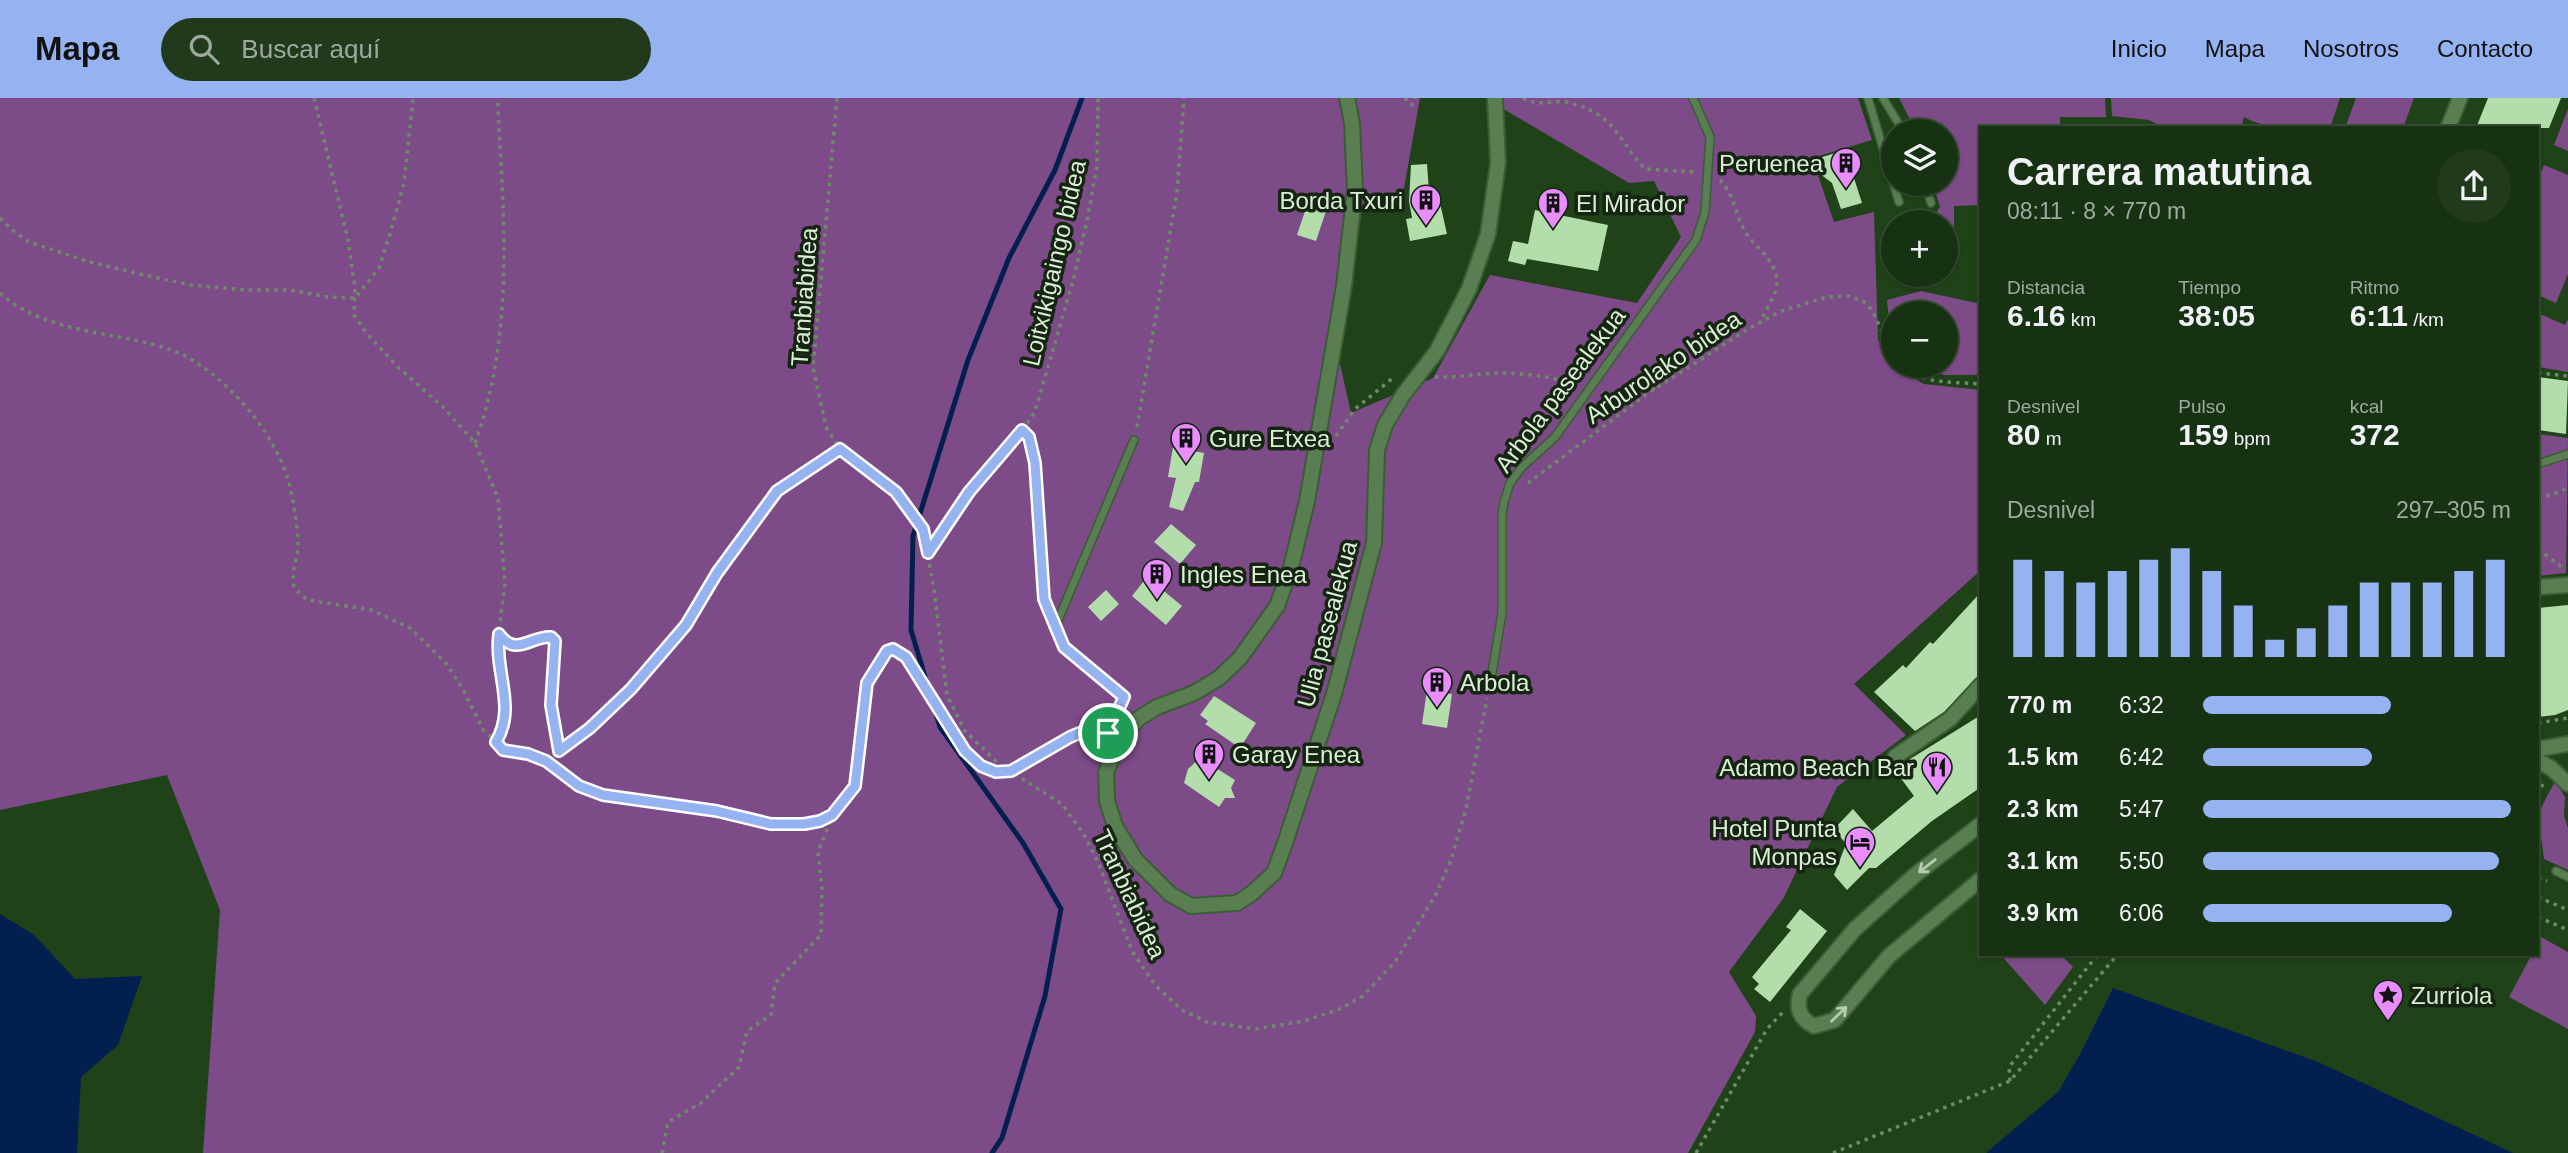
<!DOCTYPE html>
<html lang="es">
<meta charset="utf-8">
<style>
body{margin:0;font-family:Helvetica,sans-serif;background:#203a1b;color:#f1f3f6;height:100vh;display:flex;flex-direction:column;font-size:26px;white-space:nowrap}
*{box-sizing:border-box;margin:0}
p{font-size:23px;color:#9eaa9f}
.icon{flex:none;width:38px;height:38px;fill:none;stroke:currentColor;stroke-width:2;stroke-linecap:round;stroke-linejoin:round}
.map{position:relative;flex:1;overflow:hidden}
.details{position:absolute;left:1979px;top:28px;width:560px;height:830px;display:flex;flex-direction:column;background:#173212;border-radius:0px;box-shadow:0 2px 5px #0004,0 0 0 2px #364d32}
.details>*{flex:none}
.tools{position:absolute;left:1881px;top:21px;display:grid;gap:14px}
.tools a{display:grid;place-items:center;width:77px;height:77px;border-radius:50%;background:#173212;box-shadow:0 2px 5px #0004,0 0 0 2px #364d32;font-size:35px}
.pin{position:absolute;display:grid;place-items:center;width:60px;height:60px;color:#fff;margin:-30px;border:4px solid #fff;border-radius:50%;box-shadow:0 2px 7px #0007}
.round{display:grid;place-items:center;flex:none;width:74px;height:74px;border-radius:37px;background:#203a1b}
.head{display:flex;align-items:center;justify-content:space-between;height:119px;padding:0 28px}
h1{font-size:38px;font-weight:600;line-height:52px}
.figures{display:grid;grid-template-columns:repeat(3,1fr);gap:10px;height:119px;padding:7px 28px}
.figures div{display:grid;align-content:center}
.figures b{font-size:30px;font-weight:600}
.figures small{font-size:19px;font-weight:400}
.figures p{font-size:19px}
.chart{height:196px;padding:14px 28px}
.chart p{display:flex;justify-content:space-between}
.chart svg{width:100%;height:126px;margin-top:7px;stroke:#95b2f1;stroke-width:6}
ul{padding:0 28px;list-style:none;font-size:23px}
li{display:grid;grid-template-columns:112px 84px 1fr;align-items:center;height:52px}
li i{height:18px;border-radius:9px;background:#95b2f1}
header{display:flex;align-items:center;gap:42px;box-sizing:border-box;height:98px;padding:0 35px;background:#95b2f1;color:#111}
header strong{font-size:33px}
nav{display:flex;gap:38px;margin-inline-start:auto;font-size:24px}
.search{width:490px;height:63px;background:#203a1b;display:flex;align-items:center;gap:18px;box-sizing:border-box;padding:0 24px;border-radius:38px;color:#9eaa9f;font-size:26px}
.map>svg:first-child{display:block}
.green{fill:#7e4b89}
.water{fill:#031f50}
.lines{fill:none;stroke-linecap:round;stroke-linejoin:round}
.stream{stroke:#031f50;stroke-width:5}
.building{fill:#b3ddab}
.lane-casing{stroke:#3c5c38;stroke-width:10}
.street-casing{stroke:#3c5c38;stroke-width:18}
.path{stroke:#6e8b69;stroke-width:3.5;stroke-dasharray:3.5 5;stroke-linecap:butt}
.lane{stroke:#587e51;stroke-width:7}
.street{stroke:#587e51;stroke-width:14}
.oneway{stroke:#b3cdae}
.route-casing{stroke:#fff;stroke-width:14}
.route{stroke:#95b2f1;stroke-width:9}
.labels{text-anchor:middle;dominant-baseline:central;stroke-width:7;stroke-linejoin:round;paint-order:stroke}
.poi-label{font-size:24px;fill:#daefd6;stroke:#152512;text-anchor:start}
.street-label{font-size:24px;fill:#daefd6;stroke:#152512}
</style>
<header>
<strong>Mapa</strong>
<div class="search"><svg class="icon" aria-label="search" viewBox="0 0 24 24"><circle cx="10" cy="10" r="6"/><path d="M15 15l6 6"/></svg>Buscar aquí</div>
<nav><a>Inicio</a><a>Mapa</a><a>Nosotros</a><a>Contacto</a></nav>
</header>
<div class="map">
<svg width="2568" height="1055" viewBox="0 0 2568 1055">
<rect width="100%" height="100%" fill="#1f4218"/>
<!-- green -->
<path class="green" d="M0,0H1420L1400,113L1347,109L1327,251L1338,257L1351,315L1433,280L1490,177L1637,205L1681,139L1654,83L1629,85L1485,0H1858L1872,42L1812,60L1834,124L1874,114L1878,242L1891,267L1924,286L1981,292V472L1854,586L1906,637L1837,689L1783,801L1729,874L1756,918L1755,934L1688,1055H203L220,812L167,677L0,712Z
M1899,0H2105L2106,19H2060V30H1981V107L1954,108V133L1946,134V124H1930L1940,109L1933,86H1946V33H1916Z
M2111,0H2340L2330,30C2300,30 2271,34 2244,19L2241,30H2165L2149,22L2112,18Z
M2356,0H2414L2403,30H2345Z
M2568,11V53L2554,47Z
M2544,67L2568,77V176L2556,205L2538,197V82Z
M1921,193L1981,206V277H1944L1914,268H1946V215H1894L1893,242L1890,234L1887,202Z
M2538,215L2565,227L2568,221V274L2538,269Z
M2538,336L2568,340L2566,475L2538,478Z
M2555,683L2565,699L2564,718L2568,730V772L2544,761L2538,716Z
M2541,839L2568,854V931L2509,899L2532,856H2538V845Z
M2000,856H2060L2073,869L2045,907Z"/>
<!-- water -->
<path class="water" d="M0,816L34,837L75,881L142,878L118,947L81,979L77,1055H0Z
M2113,890L2318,964L2513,1055H1986L2058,994L2079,958Z"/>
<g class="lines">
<!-- stream -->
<path class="stream" d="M992,1055L1002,1040L1045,898L1061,811L1023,745L940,629L911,532L913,438L968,262L1009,160L1055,72L1082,0"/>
</g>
<!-- building -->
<path class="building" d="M2488,0H2561L2549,30H2476Z
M1845,52L1862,105L1841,111L1832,85L1819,75L1816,61Z
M1427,66L1430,107L1440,105L1447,136L1410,143L1406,121L1412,120L1409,103L1411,67Z
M1308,104L1327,110L1316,143L1297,137Z
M1535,112L1608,127L1598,173L1527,161L1525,167L1508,163L1513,143L1528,146Z
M2538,279L2568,283L2566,336L2538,332Z
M1173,349L1204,355L1199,384H1195L1183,413L1169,409L1176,380L1168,379Z
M1171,426L1196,447L1180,466L1154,444Z
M1147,479L1182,508L1166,527L1132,498Z
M1106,492L1119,506L1101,523L1088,509Z
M1981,494V575L1944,614L1915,633L1874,594L1903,567L1906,570L1930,544L1933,546Z
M2568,507V612L2555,617L2538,619V510Z
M1427,592L1452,596L1447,630L1422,626Z
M1214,598L1256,625L1240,650L1205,626L1208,623L1200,617Z
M1981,617V689L1932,723L1876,770H1869L1847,792L1834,777L1846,746L1834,731L1853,711L1872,733L1914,698L1894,671Z
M1200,660L1235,682L1231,690L1235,700H1225L1219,709L1184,685L1188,671Z
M1800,811L1827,833L1770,904L1754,891L1759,886L1752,879L1791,832L1786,829Z"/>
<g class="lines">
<!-- lane casing -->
<g class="lane-casing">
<path id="lane" d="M1868,0L1899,104
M1883,0L1903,33
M1925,86L1931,105
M2538,366L2568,356
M1490,587L1502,515V416L1504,404L1510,385L1522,369L1555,339L1696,142L1705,114L1710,39L1693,0
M1120,641L1108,635L1124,599L1064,549L1056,527L1134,342
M2556,773L2568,779"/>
</g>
<!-- street casing -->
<g class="street-casing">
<path id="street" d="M1347,0L1352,25L1355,92L1344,188L1307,403L1291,469L1277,508L1240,560L1219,580L1194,595L1157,609L1138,621L1120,642L1106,674L1107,703L1115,728L1135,761L1170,796L1191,808L1237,805L1251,796L1274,775L1284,748L1334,596L1374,445L1377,352L1385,327L1403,297L1437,253L1469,191L1488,136L1498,65L1495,0
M2448,30L2460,0
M2538,489L2568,487
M2538,651L2568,646
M1895,659L1950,621L1981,587
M2538,663L2551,670L2568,686
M1981,726L1915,777L1855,831L1800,896C1796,911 1800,921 1814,928L1835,922L1889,858L1981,781"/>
</g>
<!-- path -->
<path class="path" d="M314,0L348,142L355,190L354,217L367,236L399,270L443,309L475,345L498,400L505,485L497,549L506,620L503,631L496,644
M837,0L813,270L826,329L840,351L896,394L923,431L934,492L947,597L965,633L1000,667L1062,706L1083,735L1098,764L1132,853L1155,887L1182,912L1207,924L1256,931L1304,923L1340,911L1363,898L1395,864L1436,796L1451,762L1466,711L1487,600
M1405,0L1411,7L1414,5L1415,0
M1523,0C1540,10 1554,0 1570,5C1616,17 1617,41 1645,71L1696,74
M1720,82C1735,97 1735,118 1746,135C1758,152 1776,162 1777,184C1777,197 1765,211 1761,224
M0,120L11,131L29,144L90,164L144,177L191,187L247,192H290L328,199L355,200L379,170L390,136L404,85L413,0
M0,195C33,225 78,231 119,239C140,243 161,247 181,256C227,278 279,339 290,389C294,407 298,430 298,448C297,465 291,470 294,490L307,502L372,512L410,530L445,564L461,588L484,633L504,652L528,656L546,663L579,688L603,697L717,714L771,726H804L820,723L832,717L844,704L855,688L867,585L879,562L887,553L893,551L906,559L965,653L981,668L996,674L1011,673L1070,639L1094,629L1098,631
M1900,268C1921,286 1954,284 1981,286
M2538,275L2568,278
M1435,279C1458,280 1479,275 1501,275C1525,275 1554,279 1577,287
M1601,295C1620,300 1639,293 1658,289
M1137,329L1177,94L1184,0
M1022,332L1035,314L1074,179L1088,118L1097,67L1098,0
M1336,338L1355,311L1394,279
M475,345C508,256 506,158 501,64C500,43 498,22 498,0
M1528,385L1647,296L1748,231L1781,213L1827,199L1850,198L1866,205L1873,214L1894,260
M2538,399L2551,397L2568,390
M2538,451L2563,470
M929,453L969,394L1022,332L1029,339L1035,365L1040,462L1044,501L1049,513
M500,537C515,558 533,537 551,539L555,543L551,607L559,651
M2538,625L2568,620
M546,663L591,630L631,591L686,527L717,476L777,393L840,351
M2538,697L2544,683
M2538,780L2547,783
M2538,799L2568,812
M2538,819L2568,832
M2010,983L2009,969L2098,856
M662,1055L668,1024L701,1005L739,969L747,933L771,917L775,885L821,837L822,790L818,754L832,719
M1696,1055L1767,931L1783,914
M1833,1055L2010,983L2118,856"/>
<!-- lane -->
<use href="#lane" class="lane"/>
<!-- street -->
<use href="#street" class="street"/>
</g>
<!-- one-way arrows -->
<defs><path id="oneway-shaft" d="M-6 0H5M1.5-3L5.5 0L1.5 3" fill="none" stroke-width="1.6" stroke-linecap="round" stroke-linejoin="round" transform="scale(1.75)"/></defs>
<g class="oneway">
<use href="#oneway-shaft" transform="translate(1927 768) rotate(142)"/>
<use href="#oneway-shaft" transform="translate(1839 916) rotate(-44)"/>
</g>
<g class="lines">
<!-- route casing -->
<g class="route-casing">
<path id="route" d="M1022,332L1029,339L1035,365L1044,501L1064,549L1124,599L1108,635L1094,629L1070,639L1011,673L996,674L981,668L965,653L906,559L893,551L887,553L867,585L855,688L832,717L820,723L804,726H771L717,713L603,697L579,688L546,663L528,656L503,652L496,644C517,609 494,574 499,536C516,560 532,537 551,539L555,543L551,607L559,653L590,630L631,591L686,527L717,475L777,393L840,351L896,394L923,431L928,455L969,394Z"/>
</g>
<!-- route -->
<use href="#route" class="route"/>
</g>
<!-- icons -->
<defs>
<g id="building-pin" transform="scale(1.575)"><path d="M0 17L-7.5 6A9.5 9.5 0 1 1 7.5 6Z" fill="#e98dfe" stroke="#152512"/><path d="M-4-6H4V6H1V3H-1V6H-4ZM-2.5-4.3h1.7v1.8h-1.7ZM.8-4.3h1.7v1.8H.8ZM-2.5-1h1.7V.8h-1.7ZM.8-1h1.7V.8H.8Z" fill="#111"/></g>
<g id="restaurant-pin" transform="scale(1.575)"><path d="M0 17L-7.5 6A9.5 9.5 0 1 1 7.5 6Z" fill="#e98dfe" stroke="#152512"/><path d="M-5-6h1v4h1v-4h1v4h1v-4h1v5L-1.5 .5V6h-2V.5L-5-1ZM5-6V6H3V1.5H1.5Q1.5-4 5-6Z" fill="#111"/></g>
<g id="hotel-pin" transform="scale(1.575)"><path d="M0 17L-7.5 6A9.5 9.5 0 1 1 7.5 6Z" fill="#e98dfe" stroke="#152512"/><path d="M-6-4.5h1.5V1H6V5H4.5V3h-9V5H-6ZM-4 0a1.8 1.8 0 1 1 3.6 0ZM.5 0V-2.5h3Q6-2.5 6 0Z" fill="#111"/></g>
<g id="sight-pin" transform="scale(1.575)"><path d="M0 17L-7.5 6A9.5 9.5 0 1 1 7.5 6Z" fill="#e98dfe" stroke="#152512"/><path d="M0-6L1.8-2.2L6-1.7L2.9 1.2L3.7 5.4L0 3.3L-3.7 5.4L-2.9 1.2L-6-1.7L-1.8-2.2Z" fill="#111"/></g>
</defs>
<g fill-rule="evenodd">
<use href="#building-pin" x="1846" y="65"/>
<use href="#building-pin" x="1426" y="102"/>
<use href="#building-pin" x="1553" y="105"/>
<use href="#building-pin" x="1186" y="340"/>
<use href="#building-pin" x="1157" y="476"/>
<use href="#building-pin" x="1437" y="584"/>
<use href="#building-pin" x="1209" y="656"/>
<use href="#restaurant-pin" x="1937" y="669"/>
<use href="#hotel-pin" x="1860" y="744"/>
<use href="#sight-pin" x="2388" y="897"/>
</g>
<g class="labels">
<!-- poi labels -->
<g class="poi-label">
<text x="1823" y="65" text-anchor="end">Peruenea</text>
<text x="1403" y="102" text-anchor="end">Borda Txuri</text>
<text x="1576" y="105">El Mirador</text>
<text x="1209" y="340">Gure Etxea</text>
<text x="1180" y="476">Ingles Enea</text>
<text x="1460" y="584">Arbola</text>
<text x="1232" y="656">Garay Enea</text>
<text x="1914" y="669" text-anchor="end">Adamo Beach Bar</text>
<text x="1837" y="730" text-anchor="end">Hotel Punta<tspan x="1837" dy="28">Monpas</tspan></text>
<text x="2411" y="897">Zurriola</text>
</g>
<!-- street labels -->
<g class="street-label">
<text transform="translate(1054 165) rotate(-77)">Loitxikigaingo bidea</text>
<text transform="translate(804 199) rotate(-86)">Tranbiabidea</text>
<text transform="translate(1663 269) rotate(-34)">Arburolako bidea</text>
<text transform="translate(1560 292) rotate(-53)">Arbola pasealekua</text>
<text transform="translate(1327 526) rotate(-75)">Ulia pasealekua</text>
<text transform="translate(1130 796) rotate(65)">Tranbiabidea</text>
</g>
</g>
</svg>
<div class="tools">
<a><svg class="icon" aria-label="layers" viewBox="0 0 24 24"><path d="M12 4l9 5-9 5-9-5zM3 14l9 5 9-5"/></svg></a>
<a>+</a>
<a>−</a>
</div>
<div class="pin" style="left:1108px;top:635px;background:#1e9e55"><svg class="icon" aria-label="arrive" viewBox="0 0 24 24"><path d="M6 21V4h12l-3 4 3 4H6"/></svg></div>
<section class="details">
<div class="head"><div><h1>Carrera matutina</h1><p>08:11 · 8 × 770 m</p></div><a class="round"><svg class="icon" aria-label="share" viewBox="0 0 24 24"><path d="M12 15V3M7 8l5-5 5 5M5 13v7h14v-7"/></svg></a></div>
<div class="figures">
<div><p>Distancia</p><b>6.16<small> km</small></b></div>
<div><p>Tiempo</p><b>38:05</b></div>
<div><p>Ritmo</p><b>6:11<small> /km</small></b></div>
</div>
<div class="figures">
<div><p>Desnivel</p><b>80<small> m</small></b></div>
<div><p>Pulso</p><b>159<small> bpm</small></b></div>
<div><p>kcal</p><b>372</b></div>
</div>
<div class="chart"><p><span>Desnivel</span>297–305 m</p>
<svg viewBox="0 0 160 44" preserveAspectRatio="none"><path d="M5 44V10M15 44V14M25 44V18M35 44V14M45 44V10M55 44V6M65 44V14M75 44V26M85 44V38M95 44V34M105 44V26M115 44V18M125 44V18M135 44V18M145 44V14M155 44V10"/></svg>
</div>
<ul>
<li><b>770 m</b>6:32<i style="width:61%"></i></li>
<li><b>1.5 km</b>6:42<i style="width:55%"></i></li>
<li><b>2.3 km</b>5:47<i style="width:100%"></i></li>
<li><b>3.1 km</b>5:50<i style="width:96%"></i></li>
<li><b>3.9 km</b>6:06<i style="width:81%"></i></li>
</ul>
</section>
</div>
